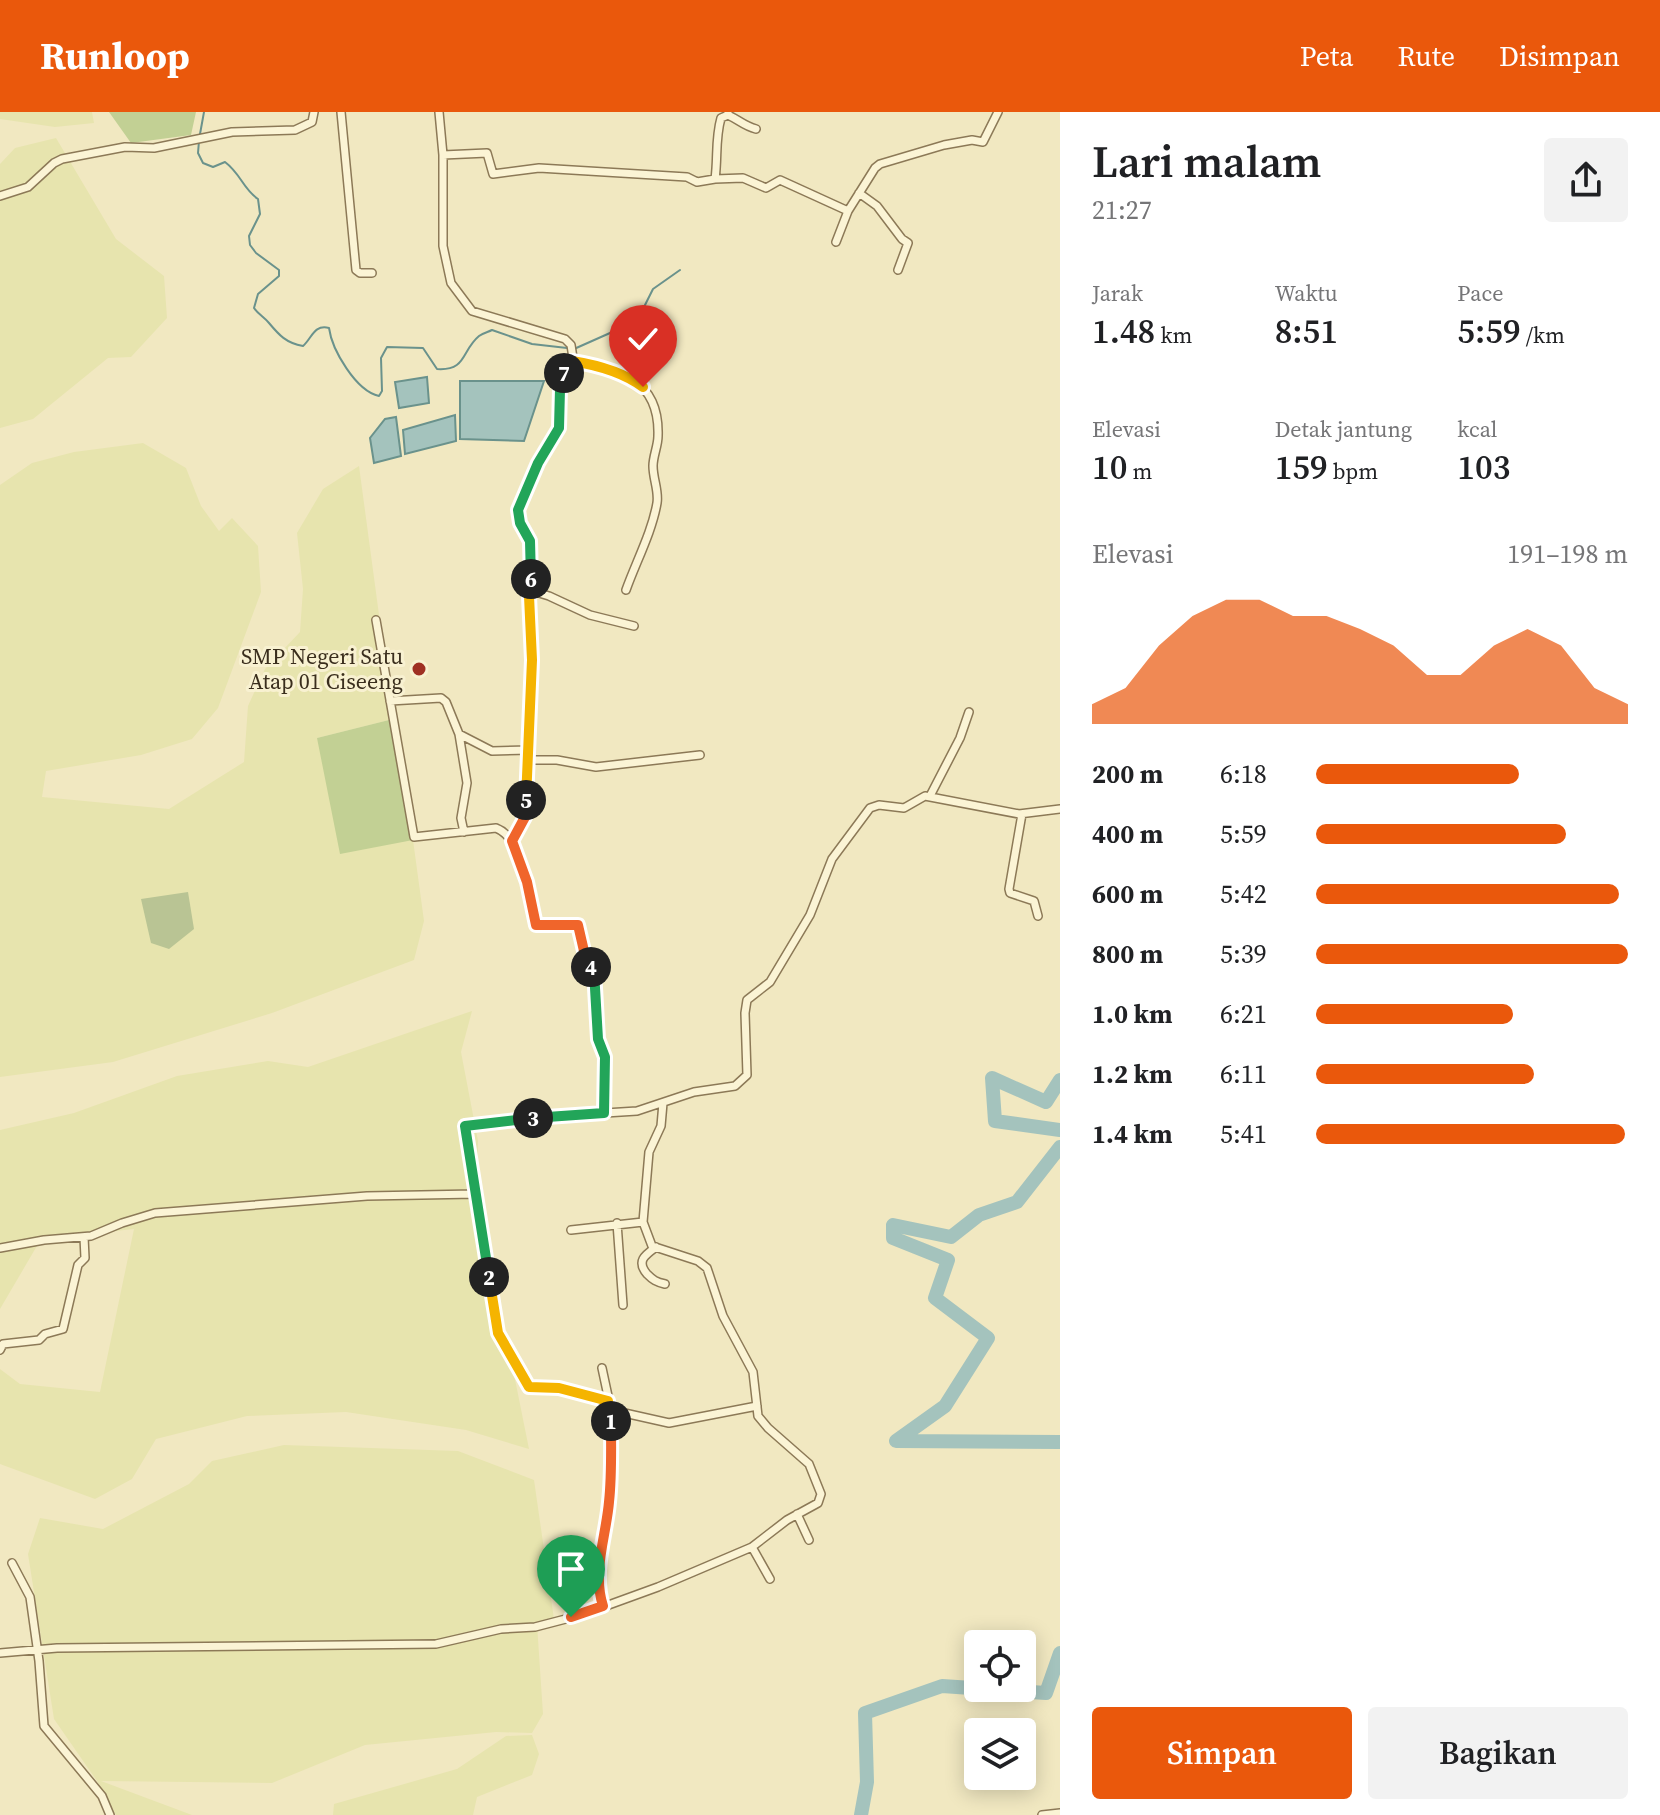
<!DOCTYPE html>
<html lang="id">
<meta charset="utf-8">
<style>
body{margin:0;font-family:"Source Serif 4",serif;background:#f2f2f2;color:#202124;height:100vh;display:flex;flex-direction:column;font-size:30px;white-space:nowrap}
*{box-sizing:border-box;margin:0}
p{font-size:26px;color:#757577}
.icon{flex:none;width:44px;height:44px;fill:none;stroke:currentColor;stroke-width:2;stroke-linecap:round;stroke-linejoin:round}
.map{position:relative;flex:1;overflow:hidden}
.panel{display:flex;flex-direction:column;background:#fff;width:600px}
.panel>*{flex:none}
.buttons{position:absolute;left:964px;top:1518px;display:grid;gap:16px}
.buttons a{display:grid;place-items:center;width:72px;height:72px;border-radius:8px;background:#fff;box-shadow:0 4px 20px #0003;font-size:40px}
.pin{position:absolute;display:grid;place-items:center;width:68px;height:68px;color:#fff;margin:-82px -34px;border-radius:50% 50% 50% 0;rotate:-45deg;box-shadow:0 0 8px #0007}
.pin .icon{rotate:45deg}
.km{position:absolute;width:40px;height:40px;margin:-20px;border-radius:50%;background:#222;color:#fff;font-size:22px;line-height:40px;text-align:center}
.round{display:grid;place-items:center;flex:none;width:84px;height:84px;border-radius:8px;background:#f2f2f2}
.head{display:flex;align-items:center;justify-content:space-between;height:136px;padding:0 32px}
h1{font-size:44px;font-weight:600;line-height:60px}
.stats{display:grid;grid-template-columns:repeat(3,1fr);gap:12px;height:136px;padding:8px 32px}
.stats div{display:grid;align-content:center}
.stats b{font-size:34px;font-weight:600}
.stats small{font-size:22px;font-weight:400}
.stats p{font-size:22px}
.chart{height:224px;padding:16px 32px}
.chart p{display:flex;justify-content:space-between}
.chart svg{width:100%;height:144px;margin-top:8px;fill:#ea580c;opacity:.7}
.button{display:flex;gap:16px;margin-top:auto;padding:16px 32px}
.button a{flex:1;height:92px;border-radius:8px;background:#ea580c;color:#fff;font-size:32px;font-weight:600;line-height:92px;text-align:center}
.button a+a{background:#f2f2f2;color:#202124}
ul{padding:0 32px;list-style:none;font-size:26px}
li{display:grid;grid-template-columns:128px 96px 1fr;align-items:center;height:60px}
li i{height:20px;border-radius:10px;background:#ea580c}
header{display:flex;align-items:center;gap:48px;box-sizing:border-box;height:112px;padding:0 40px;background:#ea580c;color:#fff}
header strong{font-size:38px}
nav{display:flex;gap:44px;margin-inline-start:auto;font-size:28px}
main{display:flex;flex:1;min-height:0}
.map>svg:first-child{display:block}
.farmland{fill:#e7e4ae}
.green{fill:#c2d094}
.cemetery{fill:#b9c494}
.water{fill:#a4c3bd;stroke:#6a928c;stroke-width:2}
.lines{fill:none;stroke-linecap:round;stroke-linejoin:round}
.stream{stroke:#6a928c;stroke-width:2}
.river{stroke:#a4c3bd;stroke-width:14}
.street-casing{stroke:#8c7957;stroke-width:10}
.street{stroke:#fbf4d5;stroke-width:7}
.split-1-casing{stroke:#fff;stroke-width:16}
.split-2-casing{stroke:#fff;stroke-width:16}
.split-3-casing{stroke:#fff;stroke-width:16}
.split-4-casing{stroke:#fff;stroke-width:16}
.split-5-casing{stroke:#fff;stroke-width:16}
.split-6-casing{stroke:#fff;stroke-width:16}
.split-7-casing{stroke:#fff;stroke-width:16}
.split-8-casing{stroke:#fff;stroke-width:16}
.split-1{stroke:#f0652b;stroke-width:10}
.split-2{stroke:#f5b400;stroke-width:10}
.split-3{stroke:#22a559;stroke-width:10}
.split-4{stroke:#22a559;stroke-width:10}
.split-5{stroke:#f0652b;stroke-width:10}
.split-6{stroke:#f5b400;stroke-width:10}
.split-7{stroke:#22a559;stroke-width:10}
.split-8{stroke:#f5b400;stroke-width:10}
.poi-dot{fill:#9f3023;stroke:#f8f1d1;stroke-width:3}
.labels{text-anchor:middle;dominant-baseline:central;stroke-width:6;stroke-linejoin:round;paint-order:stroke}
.poi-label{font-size:22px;fill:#3a2e1d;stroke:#f8f1d1;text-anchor:end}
</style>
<header>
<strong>Runloop</strong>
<nav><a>Peta</a><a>Rute</a><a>Disimpan</a></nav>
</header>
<main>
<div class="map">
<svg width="1060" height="1703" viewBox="0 0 1060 1703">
<rect width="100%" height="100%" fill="#f1e8c1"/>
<!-- farmland -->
<path class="farmland" d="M0,0H92L94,11L55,15L0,7Z
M56,26L116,127L164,164L167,206L131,245L108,246L33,307L0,316V52L15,36Z
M143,331L186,356L201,394L219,419L232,406L258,434L261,480L218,596L192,627L141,643L46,659L42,685L169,697L244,650L248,594L265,557L300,520L303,477L297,421L323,377L359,354L393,607L317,626L413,728L424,809L414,848L272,901L113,950L0,965V373L32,351L74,340Z
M472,899L461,940L478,1029L477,1078L529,1337L466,1318L346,1300L247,1304L156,1327L132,1367L95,1387L0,1352V1257L20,1272L100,1280L134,1117L41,1127L0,1197V1018L74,1001L177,964L268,949L308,955Z
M284,1333L458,1339L534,1368L554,1507L537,1512L543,1602L532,1621L496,1620L365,1633L272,1671L101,1669L192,1703H116L97,1669L54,1607L28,1442L40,1406L103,1417L189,1372L212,1349Z
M532,1623L539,1642L532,1663L477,1685L473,1703H333L334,1692L457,1657L506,1624Z"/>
<!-- green -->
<path class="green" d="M109,0H196L191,23L131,31Z
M393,607L413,728L340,742L317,626Z"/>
<!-- cemetery -->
<path class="cemetery" d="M188,780L194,817L169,837L151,831L141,787Z"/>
<!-- water -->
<path class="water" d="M427,265L429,291L399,296L395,270Z
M460,269H544L524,329L460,327Z
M455,303L456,329L405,342L403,318Z
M396,305L401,344L374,351L370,326L385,307Z"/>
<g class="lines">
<!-- stream -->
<path class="stream" d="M200,22L204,0
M199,29L198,41L203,51L213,55L225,50C241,62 243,77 258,87L260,102L249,124L250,133L256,141L279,158V164L258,182L254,196C259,203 264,205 269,211C279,223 286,231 303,234C312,226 314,212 329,216C332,238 356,279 379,284L382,279L381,246L387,235L423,236L437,257C467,259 461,239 479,224C483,221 488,220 492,218L532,232L567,236
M574,237L628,213L642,199L653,177L680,158"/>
<!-- river -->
<path class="river" d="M1060,968L1046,990L992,966L995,1009L1060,1018
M1060,1035L1017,1090L979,1103L951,1125L893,1113V1126L948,1148L935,1186L988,1226L945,1294L896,1329L1060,1330
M861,1703L867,1670L865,1601L942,1574L1046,1581L1060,1541"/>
<!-- street casing -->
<g class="street-casing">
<path id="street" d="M341,0L356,158L360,161H372
M439,0L443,43V134L451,171L472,199L565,227L571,233L573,246L564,263L560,277L559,316L538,351L518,398L520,411L529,425L532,442L529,484L532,548L526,700L512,729
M728,0V3L721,6C715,27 718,46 715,67L743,66L766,76L780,68L848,99
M728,3C739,8 744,14 756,17
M443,43L487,41L493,62L539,56L687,65L697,70L715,67
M859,81L877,94L902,127L908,131L898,158
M0,84L28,75L54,51L62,47L125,35L154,36L232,20L295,18L312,10L314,0
M836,130L848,99L875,56L880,52L944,33L972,28L983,30L998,0
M572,249C620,257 660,267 658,324C658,334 653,344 653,354C653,367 659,379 657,391C652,420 636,450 626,478
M529,478L549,484L590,503L634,514
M376,508L414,725L496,716C525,727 529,786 536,813C550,817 568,808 581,816L587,852L594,859L598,927L605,945L604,1001
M390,589L441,586L446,590L459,622L492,639L529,638
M459,622L467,671L461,706L464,720
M529,648H557L596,655L700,643
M930,684L960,626L969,600
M1022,702L1009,777L1010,781L1034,789L1038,804
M663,991L661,1014L649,1040L643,1110L652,1134L698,1149L707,1156L723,1204L753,1260L758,1304L768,1316L809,1352L821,1382L818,1391L787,1408L752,1435
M617,1111L623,1193
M571,1118L643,1110
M656,1135C645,1143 636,1149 647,1162C653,1168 656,1170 665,1172
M0,1136L44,1128L91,1124L122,1111L155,1101L367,1084L475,1082
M0,1238L3,1232L39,1228L45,1222L63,1217L78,1153L85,1146L84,1125
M602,1256L611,1298L669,1311L757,1294
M608,1289L559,1276L529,1275L498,1221L465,1014L557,1004L637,999L694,980L735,974L747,963L745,901L747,888L770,870L810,803L832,747L870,696L879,693L904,696L925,684L1019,702L1060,697
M797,1402L809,1428
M12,1451L30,1485L39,1549L44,1614L102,1684L110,1703
M603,1494C592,1458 606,1423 609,1387C612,1357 611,1327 611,1298
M0,1541L57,1536L436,1532L501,1517L535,1515L581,1503L658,1475L752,1435L770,1467
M1042,1703L1060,1701"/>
</g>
<!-- street -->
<use href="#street" class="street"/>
</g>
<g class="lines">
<!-- split-1 casing -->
<g class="split-1-casing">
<path id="split-1" d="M571,1505L603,1494C592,1459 606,1425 609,1390C612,1363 611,1336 611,1309"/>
</g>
<!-- split-2 casing -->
<g class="split-2-casing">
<path id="split-2" d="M489,1165L498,1221L529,1275L559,1276L608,1289L611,1309"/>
</g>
<!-- split-3 casing -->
<g class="split-3-casing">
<path id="split-3" d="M489,1165L465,1014L533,1006"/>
</g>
<!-- split-4 casing -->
<g class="split-4-casing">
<path id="split-4" d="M533,1006L604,1001L605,945L598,927L594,859L591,855"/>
</g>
<!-- split-5 casing -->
<g class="split-5-casing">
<path id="split-5" d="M526,688L525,705L512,729L527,770L536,813H578L587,852L591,855"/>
</g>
<!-- split-6 casing -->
<g class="split-6-casing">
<path id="split-6" d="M526,688L532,548L529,484L531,467"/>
</g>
<!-- split-7 casing -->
<g class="split-7-casing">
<path id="split-7" d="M531,467L530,429L520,411L518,398L538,351L559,316L560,277L564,261"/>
</g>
<!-- split-8 casing -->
<g class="split-8-casing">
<path id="split-8" d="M564,261L572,249C597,253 623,260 643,275"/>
</g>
<!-- split-1 -->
<use href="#split-1" class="split-1"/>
<!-- split-2 -->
<use href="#split-2" class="split-2"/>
<!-- split-3 -->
<use href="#split-3" class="split-3"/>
<!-- split-4 -->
<use href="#split-4" class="split-4"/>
<!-- split-5 -->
<use href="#split-5" class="split-5"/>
<!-- split-6 -->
<use href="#split-6" class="split-6"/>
<!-- split-7 -->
<use href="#split-7" class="split-7"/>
<!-- split-8 -->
<use href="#split-8" class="split-8"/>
</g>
<!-- markers -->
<circle class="poi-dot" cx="419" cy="557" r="8"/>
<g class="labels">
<!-- poi labels -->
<g class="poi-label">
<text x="403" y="544">SMP Negeri Satu<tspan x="403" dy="25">Atap 01 Ciseeng</tspan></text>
</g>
</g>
</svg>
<div class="buttons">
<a><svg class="icon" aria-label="locate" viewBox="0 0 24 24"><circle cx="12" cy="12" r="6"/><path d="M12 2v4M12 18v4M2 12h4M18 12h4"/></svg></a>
<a><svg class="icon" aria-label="layers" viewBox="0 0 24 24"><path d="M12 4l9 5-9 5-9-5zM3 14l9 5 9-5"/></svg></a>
</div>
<div class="pin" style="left:571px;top:1505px;background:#1e9e55"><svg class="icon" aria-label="arrive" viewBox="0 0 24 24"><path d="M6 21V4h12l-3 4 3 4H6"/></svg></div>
<div class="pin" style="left:643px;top:275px;background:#d93025"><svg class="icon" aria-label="check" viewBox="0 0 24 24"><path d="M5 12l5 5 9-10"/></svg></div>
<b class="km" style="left:611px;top:1309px">1</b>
<b class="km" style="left:489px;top:1165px">2</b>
<b class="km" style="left:533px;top:1006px">3</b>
<b class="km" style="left:591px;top:855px">4</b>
<b class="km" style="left:526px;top:688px">5</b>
<b class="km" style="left:531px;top:467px">6</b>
<b class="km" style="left:564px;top:261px">7</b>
</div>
<section class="panel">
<div class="head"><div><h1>Lari malam</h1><p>21:27</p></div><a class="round"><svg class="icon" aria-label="share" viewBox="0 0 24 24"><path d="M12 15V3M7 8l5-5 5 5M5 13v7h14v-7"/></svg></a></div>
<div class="stats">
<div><p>Jarak</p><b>1.48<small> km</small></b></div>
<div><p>Waktu</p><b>8:51</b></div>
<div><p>Pace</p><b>5:59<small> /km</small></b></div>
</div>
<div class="stats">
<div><p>Elevasi</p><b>10<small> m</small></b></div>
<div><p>Detak jantung</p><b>159<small> bpm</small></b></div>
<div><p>kcal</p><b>103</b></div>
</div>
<div class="chart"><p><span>Elevasi</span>191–198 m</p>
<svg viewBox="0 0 160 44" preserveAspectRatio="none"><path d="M0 44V38L10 33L20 20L30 11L40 6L50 6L60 11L70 11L80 15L90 20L100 29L110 29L120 20L130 15L140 20L150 33L160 38V44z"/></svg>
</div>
<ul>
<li><b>200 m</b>6:18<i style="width:65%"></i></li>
<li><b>400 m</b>5:59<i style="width:80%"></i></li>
<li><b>600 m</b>5:42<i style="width:97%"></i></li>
<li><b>800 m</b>5:39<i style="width:100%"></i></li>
<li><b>1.0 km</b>6:21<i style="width:63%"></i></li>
<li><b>1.2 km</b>6:11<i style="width:70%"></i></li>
<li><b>1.4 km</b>5:41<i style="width:99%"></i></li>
</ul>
<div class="button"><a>Simpan</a><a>Bagikan</a></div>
</section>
</main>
